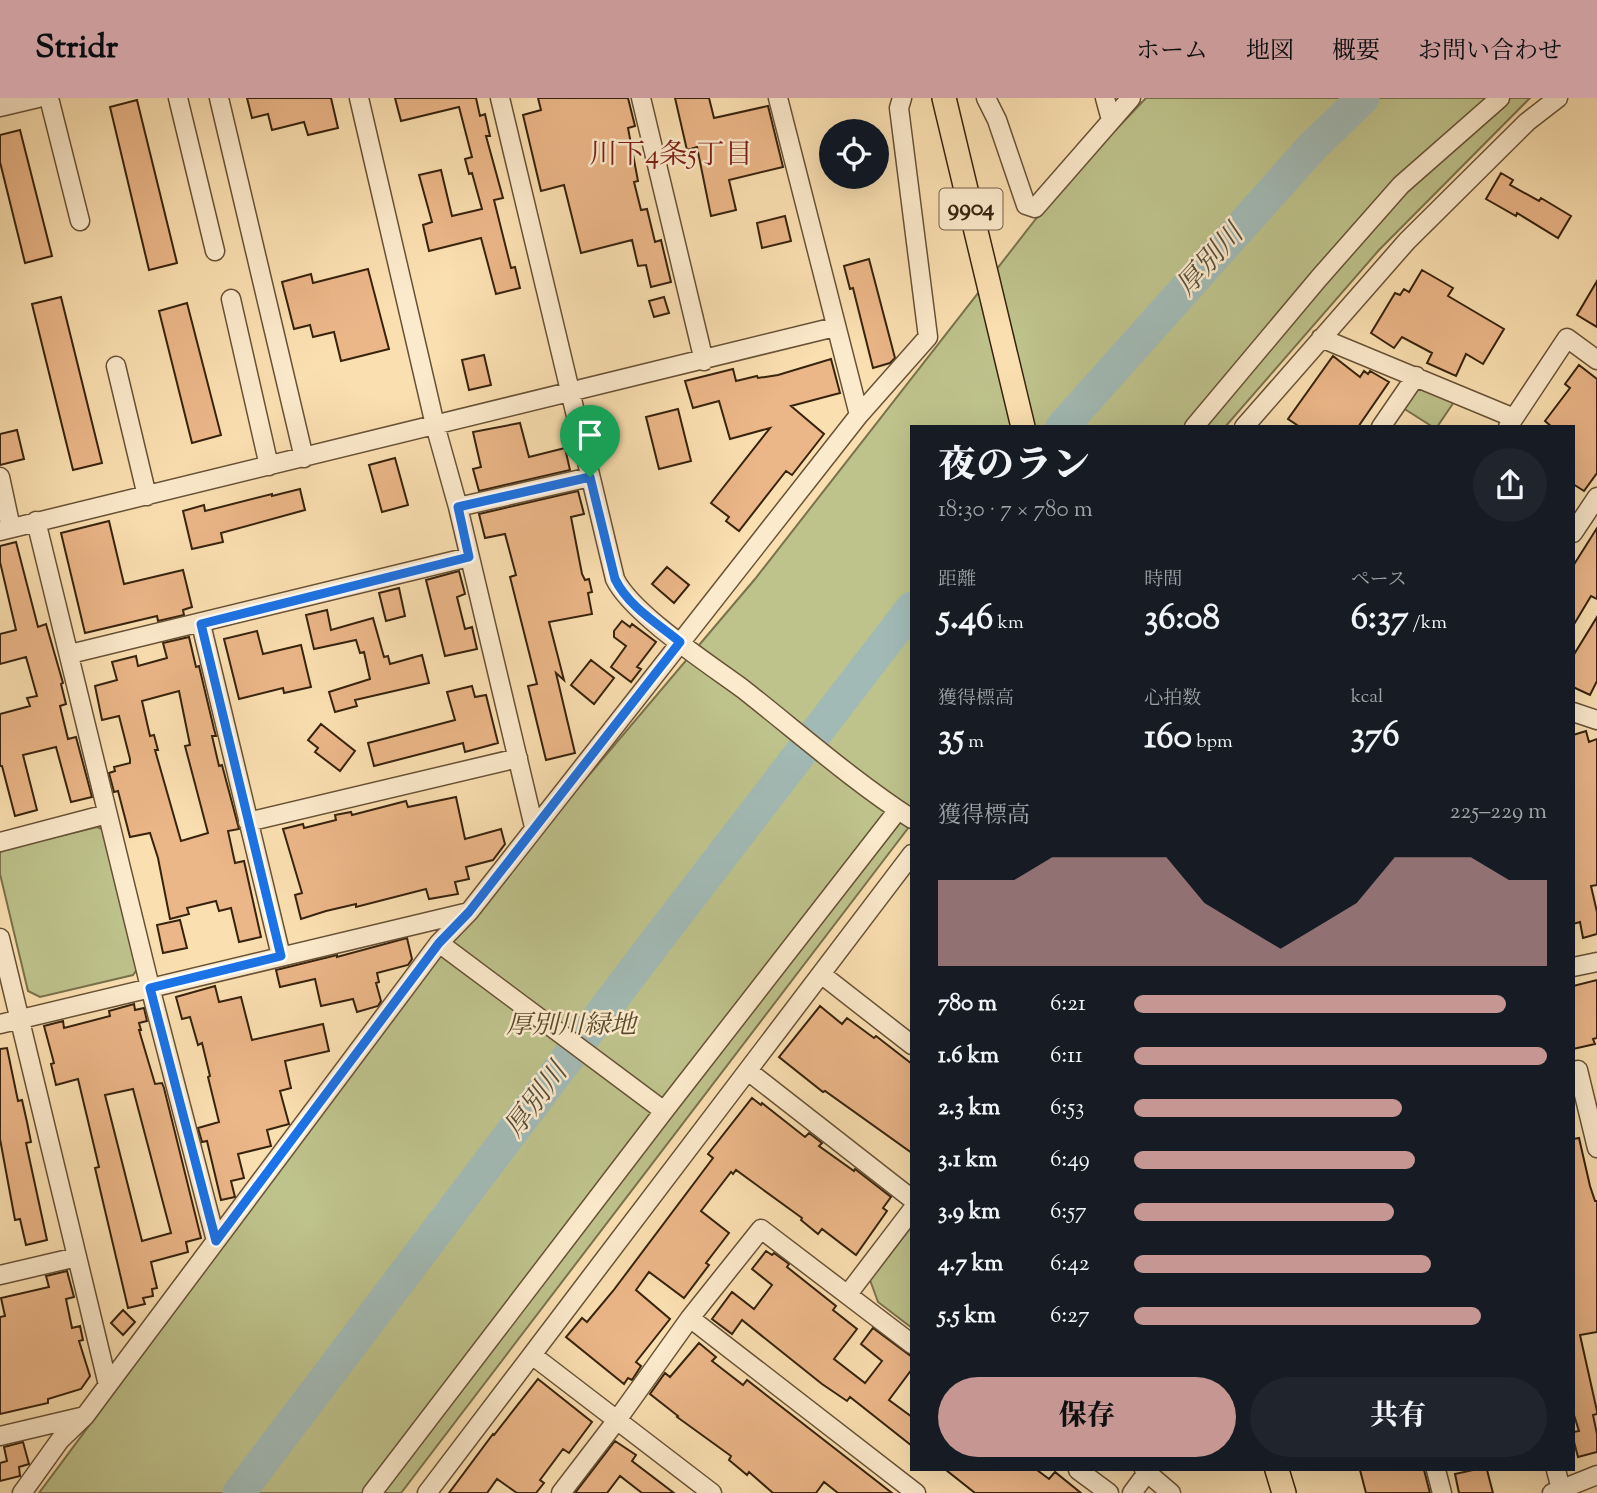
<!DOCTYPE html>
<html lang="ja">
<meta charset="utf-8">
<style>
body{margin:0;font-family:"Sorts Mill Goudy","Noto Serif JP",serif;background:#20242c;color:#f1f3f6;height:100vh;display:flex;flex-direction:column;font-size:26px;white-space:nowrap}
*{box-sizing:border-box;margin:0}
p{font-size:23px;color:#9ea1a6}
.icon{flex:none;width:38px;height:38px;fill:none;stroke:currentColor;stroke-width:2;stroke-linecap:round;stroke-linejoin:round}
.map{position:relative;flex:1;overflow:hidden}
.drawer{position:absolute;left:910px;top:327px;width:665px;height:1046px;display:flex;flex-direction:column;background:#171b24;border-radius:0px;box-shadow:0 7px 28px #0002}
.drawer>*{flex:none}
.fabs{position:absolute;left:819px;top:21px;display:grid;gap:14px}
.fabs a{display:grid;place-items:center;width:70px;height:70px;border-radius:50%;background:#171b24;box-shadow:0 7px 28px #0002;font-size:35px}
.pin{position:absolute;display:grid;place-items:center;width:60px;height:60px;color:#fff;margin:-72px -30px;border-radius:50% 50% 50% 0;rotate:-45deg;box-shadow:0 0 7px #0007}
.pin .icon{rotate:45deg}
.round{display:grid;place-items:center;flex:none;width:74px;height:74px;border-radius:37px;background:#20242c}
.overview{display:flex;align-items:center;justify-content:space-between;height:119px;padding:0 28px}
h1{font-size:38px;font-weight:800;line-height:52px}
.metrics{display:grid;grid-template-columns:repeat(3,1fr);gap:10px;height:119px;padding:7px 28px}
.metrics div{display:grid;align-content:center}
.metrics b{font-size:35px;font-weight:800}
.metrics small{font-size:19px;font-weight:400}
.metrics p{font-size:19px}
.chart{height:196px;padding:14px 28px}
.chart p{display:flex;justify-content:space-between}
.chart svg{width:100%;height:126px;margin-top:7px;fill:#c59692;opacity:.7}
.primary-button{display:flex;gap:14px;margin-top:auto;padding:14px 28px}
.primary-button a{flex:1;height:80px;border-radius:42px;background:#c59692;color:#111;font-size:28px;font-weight:800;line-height:80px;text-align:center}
.primary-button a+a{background:#20242c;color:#f1f3f6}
ul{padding:0 28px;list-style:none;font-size:23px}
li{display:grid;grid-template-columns:112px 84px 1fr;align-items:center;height:52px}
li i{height:18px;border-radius:9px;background:#c59692}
header{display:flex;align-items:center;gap:42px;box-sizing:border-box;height:98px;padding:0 35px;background:#c59692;color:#111}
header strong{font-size:33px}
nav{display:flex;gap:38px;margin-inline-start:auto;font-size:24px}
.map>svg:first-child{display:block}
.green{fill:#bec28b;stroke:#7a724c;stroke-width:2}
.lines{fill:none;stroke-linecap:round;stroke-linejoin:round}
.river{stroke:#a2bab5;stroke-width:33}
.building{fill:#ebb688;stroke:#37230d;stroke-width:2;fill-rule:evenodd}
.minor-casing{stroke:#685236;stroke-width:21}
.major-casing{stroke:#37230d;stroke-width:26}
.minor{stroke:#fceacc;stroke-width:18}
.major{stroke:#fadfb0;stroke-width:23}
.route-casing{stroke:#fff;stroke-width:14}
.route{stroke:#1a73e8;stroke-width:9}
.labels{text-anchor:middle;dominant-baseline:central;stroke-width:5;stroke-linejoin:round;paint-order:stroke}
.shield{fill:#fceacc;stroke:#725f46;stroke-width:2}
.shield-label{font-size:24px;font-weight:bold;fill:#37230d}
.park-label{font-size:26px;font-style:italic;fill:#594b2c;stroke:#fceacc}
.neighbourhood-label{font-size:28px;fill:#7a1f14;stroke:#fceacc}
.water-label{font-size:28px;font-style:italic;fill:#57503f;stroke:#fceacc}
</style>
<header>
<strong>Stridr</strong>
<nav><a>ホーム</a><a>地図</a><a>概要</a><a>お問い合わせ</a></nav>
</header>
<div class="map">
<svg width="1597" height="1395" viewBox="0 0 1597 1395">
<rect width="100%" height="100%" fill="#fadfb0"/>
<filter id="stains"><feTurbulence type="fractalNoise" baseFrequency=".00286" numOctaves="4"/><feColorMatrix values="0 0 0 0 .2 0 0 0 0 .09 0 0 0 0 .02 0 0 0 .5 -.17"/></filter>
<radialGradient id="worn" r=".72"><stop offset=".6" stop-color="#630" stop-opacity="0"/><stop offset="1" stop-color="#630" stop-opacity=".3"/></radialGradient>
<!-- green -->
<path class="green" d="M1146,0H1530L1379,152L1225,329H912V725L401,1395H39L457,833L755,481L1060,90Z
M1423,286L1456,301L1437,329H1433L1403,310L1416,289Z
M97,729L104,732L138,870L133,877L40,899L28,893L0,776V754L2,752Z
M912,1128V1230L878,1204L870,1182Z"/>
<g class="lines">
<!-- river -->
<path class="river" d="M1062,329L1313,48L1363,0
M239,1395L654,846L912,510"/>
</g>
<!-- building -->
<path class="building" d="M247,0H331L338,30L308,37L304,24L272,32L268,16L252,20Z
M395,0H476L480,18L485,16L490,38H486L503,100L494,102L511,170L515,169L520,190L496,196L481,140L429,153L423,127L432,124L419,77L441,72L452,118L482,111L472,75L469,76L465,61L472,59L459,9L401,23Z
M538,0H628L635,28L628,30L638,83L634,84L641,112L647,111L655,144L661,142L671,184L651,189L646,167L638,168L632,142L581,155L564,87L541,93L523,17L541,12Z
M675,0H709L714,20L768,8L783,69L729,82L736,112L711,118L697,49L687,52Z
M137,2L177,165L149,172L110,9Z
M20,32L52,158L25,165L0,64V37Z
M1501,75L1513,82L1510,87L1539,103L1541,100L1571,118L1558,140L1517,115L1516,118L1486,101Z
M785,118L791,143L762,150L757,125Z
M869,161L895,260L890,265L873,270L853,190L850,191L844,168Z
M368,171L389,251L341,263L334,234L313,239L310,227L294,231L282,184L311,176L313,185Z
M1422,172L1453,190L1448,198L1504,231L1483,266L1466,256L1456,278L1427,265L1432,255L1402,239L1394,250L1371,235L1395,195L1400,197L1404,191L1409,194Z
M1597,183V229L1577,217Z
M61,199L102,365L73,372L32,206Z
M664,199L669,215L654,219L649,203Z
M187,205L221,337L192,345L159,213Z
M484,257L491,287L469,292L462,262Z
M1333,258L1360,279L1364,273L1368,276L1370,273L1389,284L1358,329H1300L1288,321Z
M831,261L840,295L791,308L824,336L792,377L786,373L739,433L726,423L729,419L711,405L770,330L730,341L719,303L693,310L685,283L733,271L736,283L757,278L758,280L778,277Z
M1579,267L1597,281V375L1584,393L1573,386V329H1552L1545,323L1570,290L1565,286Z
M678,311L691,363L659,371L646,319Z
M520,325L529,359L565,350L570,372L479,393L473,371L481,369L473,334Z
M17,332L24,361L0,367V336Z
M395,360L408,407L382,414L369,367Z
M300,391L305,412L221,435L223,444L192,451L183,413L204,407L205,413L272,396V398Z
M578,393L584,416L571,419L582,476L585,482L589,481L592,494L588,495L592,516L549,524L564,582L556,575L575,655L546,662L528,588L537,586L510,479L516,477L505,436L485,440L479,416Z
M109,423L124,486L183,472L192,509L183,512L184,517L158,523L157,518L85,535L61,435Z
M1597,430V501L1591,498L1573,528V468Z
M16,444L38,529L46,526L63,585L61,586L66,606L60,608L68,641L76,639L92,699L71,704L56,649L23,657L37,712L15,718L2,668H0V616L30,608L27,600L37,598L26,559L0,566V536L16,532L0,464V448Z
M667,469L689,487L674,505L652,486Z
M459,473L465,496L457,499L465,531L472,529L477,551L445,558L426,482Z
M399,490L405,518L386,523L379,495Z
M327,512L331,532L373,520L384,559L388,558L390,566L422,557L429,585L355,602L357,608L335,614L329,594L370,581L364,554L360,555L356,542L314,551L306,517Z
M1597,519V583L1590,597L1573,589V558Z
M622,523L630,529L632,526L656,544L637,569L641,571L631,584L611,569L626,548L614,539V533Z
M257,533L263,556L301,547L311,589L284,595L283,590L239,601L224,541Z
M189,539L196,569L199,568L214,631L216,638H212L219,668L222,667L239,731L228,733L235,765L244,763L261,839L239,844L231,810L219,813L216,803L187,810L189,816L170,821L158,760L150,735L130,739L118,693L114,694L109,675L115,673L114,669L130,665V661L119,618L102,622L95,588L117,582L112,564L136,558L138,568L167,560L163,545ZM179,593L190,647L185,648L208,735L181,743L155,652H158L154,637L150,638L142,603Z
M591,562L614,580L594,606L571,587Z
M472,588L475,599L486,597L498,645L465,654L463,645L374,668L368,645L455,622L447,594Z
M321,626L355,653L340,673L315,654L318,650L308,642Z
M1586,633L1589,644L1597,641V787L1591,788L1597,814V836L1583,840L1580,824L1573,826V637Z
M456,699L465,741L501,731L505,746L493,762L466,769L469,781L455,784L458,796L429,801L426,791L356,809V806L326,813L301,821L295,797L302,795L283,731L303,726L304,730L336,722L335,717L351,714L352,717L406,703L408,709Z
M180,822L187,850L163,855L157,827Z
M407,840L412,861L408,867L377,875L379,884L376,885L381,903L378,908L357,914L353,901L321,908L315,881L280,889L276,872L337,857V859Z
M1597,882V940L1593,941L1595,946L1573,951V888Z
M215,888L219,904L241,899L252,942L323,926L329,953L285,963L291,990L280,993L289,1026L267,1032L271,1048L238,1056L244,1080L231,1083L235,1099L221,1102L207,1043L202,1044L198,1030L219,1024L208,979L210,978L202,945L198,947L190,919L182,921L176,899Z
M134,906L135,912L144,910L147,923L139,925L141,932H139L155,986L162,985L164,990L201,1140L186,1144L188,1154L151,1164L157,1190L152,1191L153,1198L143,1200L145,1206L128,1210L95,1070L99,1069L78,981L56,987L51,966L54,965L44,928L63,923L64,930L110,918L109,913ZM133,991L171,1135L142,1143L105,997Z
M820,908L842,926L847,920L874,940L876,938L912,966V1055L825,993L823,994L779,959Z
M7,950L18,1003L22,1002L27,1024L31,1044L26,1045L47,1142L26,1147L20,1121L15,1122L0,1041V951Z
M752,1000L761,1007L762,1005L805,1039L809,1035L822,1045L819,1048L854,1073L855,1071L891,1099L883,1110L887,1113L856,1157L822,1131L818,1136L801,1122L802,1120L736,1072L733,1076L731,1074L701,1113L729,1135L706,1165L709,1167L684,1200L649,1174L636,1192L670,1221L636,1264L641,1268L632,1282L628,1280L624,1286L566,1239L582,1220L587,1224L613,1193L713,1060L708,1056Z
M1579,1040L1590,1088L1595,1103H1597V1234L1580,1237L1597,1313V1316L1593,1317L1597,1336V1354L1578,1359L1573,1340V1334L1579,1333L1573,1314V1041Z
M766,1153L772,1157L774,1155L789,1166L787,1169L836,1208L833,1212L857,1231L834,1261L865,1285L882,1263L861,1246L873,1230L912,1259V1271L889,1302L912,1319V1348L850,1299L847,1303L822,1286L742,1222L732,1236L712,1221L732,1194L754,1211L772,1187L752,1171Z
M67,1173L74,1199L66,1201L72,1230L80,1228L83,1242L79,1243L90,1278L81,1291L48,1301V1305L0,1316V1219L5,1218L1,1200L49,1189L46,1178Z
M123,1212L135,1224L123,1237L111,1225Z
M699,1245L716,1259L712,1263L743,1287L747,1282L892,1395H838L824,1384L816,1395H773L749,1374L747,1377L729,1362L731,1358L677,1319L678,1318L650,1296L665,1275L670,1279Z
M538,1281L592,1324L569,1355L563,1351L540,1382L544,1385L536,1395H517L497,1381L487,1395H449L493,1336L494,1337Z
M615,1343L636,1357L632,1363L674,1395H642L620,1378L607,1395H575Z
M23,1344L29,1366L19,1369L20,1378L0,1383V1365L7,1363L4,1349Z
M946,1372H1037L1049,1381L1055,1374L1081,1395H975Z
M1360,1372H1424L1430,1395H1366Z
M1473,1372H1487L1493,1395H1459L1455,1376Z"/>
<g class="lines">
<!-- minor casing -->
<g class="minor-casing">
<path id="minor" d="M49,0L80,123
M178,0L215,153
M219,0L304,360
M359,0L435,327L458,409L534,729
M500,0L615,481C632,516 709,566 743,591C799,635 853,683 912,721
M641,0L704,263
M778,0L859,317
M986,0L997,22L1026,107L1035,110L1131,0
M1105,0L1111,22
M0,9L38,0
M231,201L269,368
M1321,240L1514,320
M116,268L147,398
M1194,329L1319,180L1401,87L1500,0
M1244,329L1407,143L1527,24L1558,0
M1381,329L1416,278
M1508,329L1567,240L1597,262
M0,379L11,430
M458,409L590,379
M36,423L150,889L216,1143
M0,433L835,229
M1573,435L1597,399
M201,526L281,858
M70,556L469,459
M1573,614L1597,622
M248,724L518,660
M0,744L107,716
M0,840L108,1287
M439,845L664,1013
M1573,869L1597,864
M821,876L912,947
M0,926L469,814
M1578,972L1597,1050
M748,973L912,1101
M0,1177L77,1159
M848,1196L912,1112
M690,1220L916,1395
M532,1257L712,1395
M0,1338L85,1318
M1078,1372L1109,1395
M1144,1372L1171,1395
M1436,1372L1442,1395
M1556,1372L1561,1391
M22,1395L60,1342L85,1318L108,1287L439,845L469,814L859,317L928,239L899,10L902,0
M372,1395L664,1013L898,712
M427,1395L912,756
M561,1395L617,1322L690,1220L761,1131L912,1246
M1132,1395L1149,1372
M1552,1395L1597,1377"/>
</g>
<!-- major casing -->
<g class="major-casing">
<path id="major" d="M944,0L1023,329
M1277,1372L1284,1395"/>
</g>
<!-- minor -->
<use href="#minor" class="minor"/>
<!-- major -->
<use href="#major" class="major"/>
</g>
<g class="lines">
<!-- route casing -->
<g class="route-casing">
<path id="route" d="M590,379L615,481C628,508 657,525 680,544L469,814L439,845L216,1143L150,890L281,858L201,526L469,459L458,409Z"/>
</g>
<!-- route -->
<use href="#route" class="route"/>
</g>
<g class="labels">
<!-- shield labels -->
<rect class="shield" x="939.5" y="90.5" width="63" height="41" rx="5"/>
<g class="shield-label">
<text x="971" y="111">9904</text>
</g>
<!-- park labels -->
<g class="park-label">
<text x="571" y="928">厚別川緑地</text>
</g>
<!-- neighbourhood labels -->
<g class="neighbourhood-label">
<text x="671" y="58">川下4条5丁目</text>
</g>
<!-- water labels -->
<g class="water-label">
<text transform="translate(1211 163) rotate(-48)">厚別川</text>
<text transform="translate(537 1003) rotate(-53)">厚別川</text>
</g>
</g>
<rect width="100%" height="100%" filter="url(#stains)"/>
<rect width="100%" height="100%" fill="url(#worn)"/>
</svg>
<div class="fabs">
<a><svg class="icon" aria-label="locate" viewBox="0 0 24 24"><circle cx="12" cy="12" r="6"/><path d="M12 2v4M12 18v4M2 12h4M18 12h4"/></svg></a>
</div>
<div class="pin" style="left:590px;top:379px;background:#1e9e55"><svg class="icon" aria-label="arrive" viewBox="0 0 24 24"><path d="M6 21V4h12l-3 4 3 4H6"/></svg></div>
<section class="drawer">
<div class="overview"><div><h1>夜のラン</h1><p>18:30 · 7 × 780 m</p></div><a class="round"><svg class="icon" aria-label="share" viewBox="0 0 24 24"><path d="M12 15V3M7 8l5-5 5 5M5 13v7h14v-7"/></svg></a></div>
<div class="metrics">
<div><p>距離</p><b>5.46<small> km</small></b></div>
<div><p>時間</p><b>36:08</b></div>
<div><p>ペース</p><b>6:37<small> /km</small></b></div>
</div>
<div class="metrics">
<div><p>獲得標高</p><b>35<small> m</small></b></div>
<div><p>心拍数</p><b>160<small> bpm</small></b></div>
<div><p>kcal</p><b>376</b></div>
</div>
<div class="chart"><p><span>獲得標高</span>225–229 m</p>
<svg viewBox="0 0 160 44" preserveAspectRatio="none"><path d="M0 44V14L10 14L20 14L30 6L40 6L50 6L60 6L70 22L80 30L90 38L100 30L110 22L120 6L130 6L140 6L150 14L160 14V44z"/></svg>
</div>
<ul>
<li><b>780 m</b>6:21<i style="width:90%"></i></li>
<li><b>1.6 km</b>6:11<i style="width:100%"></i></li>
<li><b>2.3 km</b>6:53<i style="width:65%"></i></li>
<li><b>3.1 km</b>6:49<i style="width:68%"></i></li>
<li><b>3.9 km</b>6:57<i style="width:63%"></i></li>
<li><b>4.7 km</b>6:42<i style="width:72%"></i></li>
<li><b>5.5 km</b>6:27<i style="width:84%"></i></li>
</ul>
<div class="primary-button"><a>保存</a><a>共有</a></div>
</section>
</div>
